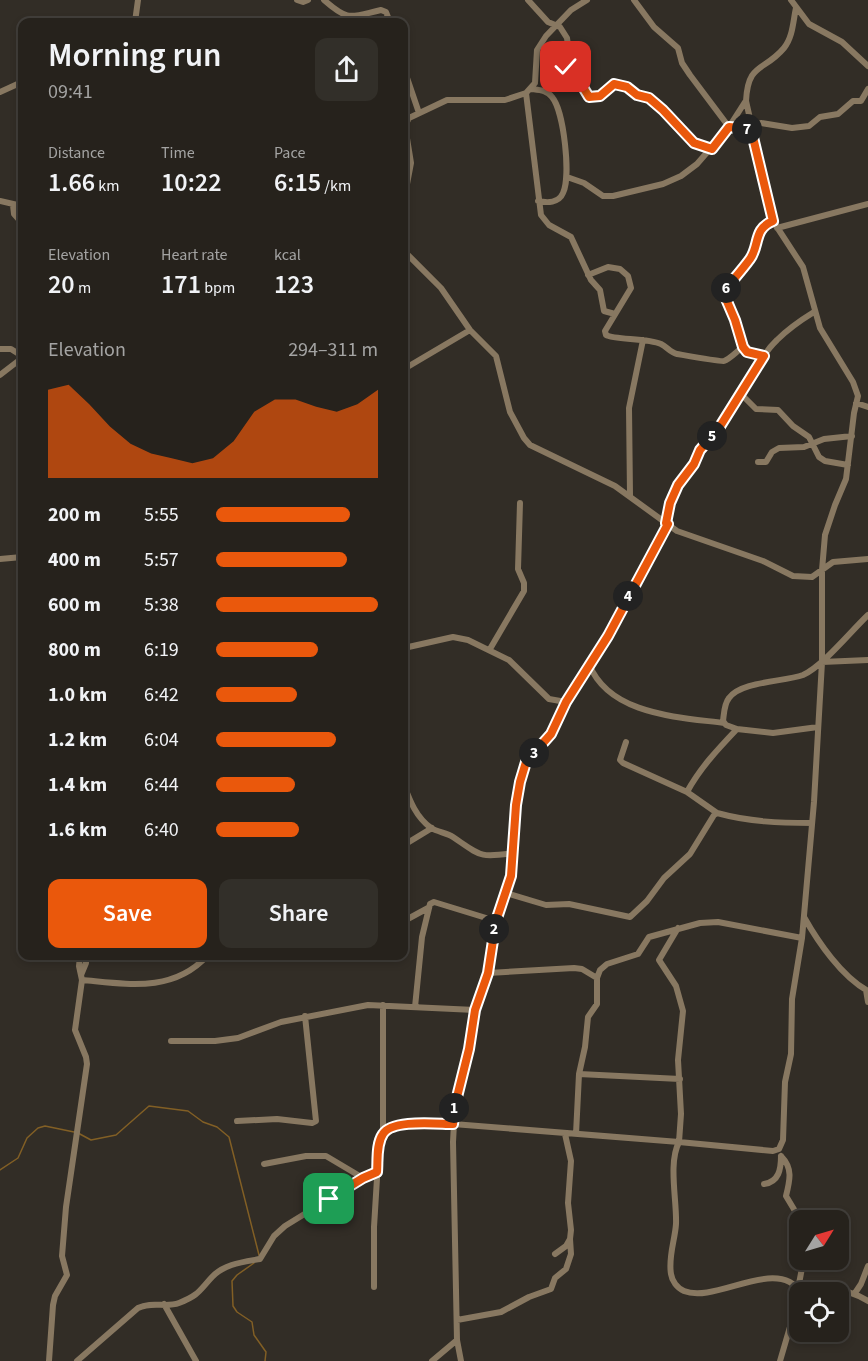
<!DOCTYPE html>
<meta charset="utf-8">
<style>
body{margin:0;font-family:"Source Sans 3",sans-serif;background:#322f29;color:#f1f3f6;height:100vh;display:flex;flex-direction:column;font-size:22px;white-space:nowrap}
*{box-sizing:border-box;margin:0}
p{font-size:20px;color:#a4a4a3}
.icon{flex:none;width:33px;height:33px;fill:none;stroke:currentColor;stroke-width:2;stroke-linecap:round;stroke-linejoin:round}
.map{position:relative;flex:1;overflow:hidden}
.drawer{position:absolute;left:18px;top:18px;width:390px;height:942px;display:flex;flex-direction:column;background:#26221c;border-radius:12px;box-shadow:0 3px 9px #0003,0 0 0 2px #423f3b}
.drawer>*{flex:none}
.needle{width:39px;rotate:53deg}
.buttons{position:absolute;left:789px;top:1210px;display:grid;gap:12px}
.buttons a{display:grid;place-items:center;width:60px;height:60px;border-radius:12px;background:#26221c;box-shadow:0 3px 9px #0003,0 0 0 2px #423f3b;font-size:30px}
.pin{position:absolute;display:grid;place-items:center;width:51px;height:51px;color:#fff;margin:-26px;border-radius:12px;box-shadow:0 3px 9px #0006}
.km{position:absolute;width:30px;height:30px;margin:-15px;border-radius:50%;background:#222;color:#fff;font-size:16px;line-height:30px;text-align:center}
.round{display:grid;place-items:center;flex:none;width:63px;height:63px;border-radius:12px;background:#322f29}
.overview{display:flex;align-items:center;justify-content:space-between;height:102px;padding:0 30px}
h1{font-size:33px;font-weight:600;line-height:45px}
.stats{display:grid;grid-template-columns:repeat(3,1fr);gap:9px;height:102px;padding:6px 30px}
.stats div{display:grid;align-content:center}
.stats b{font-size:26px;font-weight:600}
.stats small{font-size:16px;font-weight:400}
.stats p{font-size:16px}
.chart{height:168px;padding:12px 30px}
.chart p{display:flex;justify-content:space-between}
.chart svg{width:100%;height:108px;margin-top:6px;fill:#ea580c;opacity:.7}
.primary-button{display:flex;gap:12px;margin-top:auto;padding:12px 30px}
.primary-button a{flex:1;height:69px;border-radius:12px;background:#ea580c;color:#fff;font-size:24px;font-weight:600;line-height:69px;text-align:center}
.primary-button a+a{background:#322f29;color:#f1f3f6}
ul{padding:0 30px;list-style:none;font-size:20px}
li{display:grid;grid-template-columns:96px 72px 1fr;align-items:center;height:45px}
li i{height:15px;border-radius:8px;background:#ea580c}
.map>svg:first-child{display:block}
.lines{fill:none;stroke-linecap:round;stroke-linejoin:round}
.stream{stroke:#825f25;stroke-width:1.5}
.minor{stroke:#887861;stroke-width:6}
.route-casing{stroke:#fff;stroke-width:12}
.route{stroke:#ea580c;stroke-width:8}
</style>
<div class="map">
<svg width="868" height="1361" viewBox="0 0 868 1361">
<rect width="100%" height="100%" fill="#322d26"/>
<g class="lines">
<!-- stream -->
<path class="stream" d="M78,1133L91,1140L116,1135L149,1106L188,1111L203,1122L217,1127L229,1137L259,1255
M0,1170L18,1158L27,1138L38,1128L45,1126L74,1132
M254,1263L237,1275L232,1281L233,1306L237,1312L252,1322L254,1335L266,1352L265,1361"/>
<!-- minor -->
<path class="minor" d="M297,0L303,2L308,0
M324,0C349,22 350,17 381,10L386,12L390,22
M528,0L548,22L560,27L567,38L569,53L565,59C566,69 569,68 575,75C581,81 584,90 589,97C602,99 604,89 614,84L626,86L637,95L649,98L663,110L694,143L712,149
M634,0L654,27L678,48L682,63L690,75L729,127L751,129
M791,0L809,24L842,42L868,66
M796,8C793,21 793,37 784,48C764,72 748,62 746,101L773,221L803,267L820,328L853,382L858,396L854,413L846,479L835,505L825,535L822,570V662L814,802L802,938L792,999L791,1054L785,1082L783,1140L779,1149L773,1151L679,1142C668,1163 677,1201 676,1224C675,1240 668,1257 671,1274C672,1281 677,1288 684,1291C716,1304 778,1255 801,1293
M135,22L138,0
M404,69L419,113
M531,89C539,90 547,90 552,97C564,111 571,177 563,193C559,203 547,203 538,201
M0,92L22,82
M526,93L541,215L549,225L571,237L591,280L600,290L604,311L615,314
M750,127L761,123L792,128L809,126L820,117L838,114L853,101H861L868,89
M567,177L584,183L603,196H613L663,184L681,176L697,164L729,127L745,102
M404,200L411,163L405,126L409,118L447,100H505L526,93L535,83L537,50L546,36L571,10L587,0
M0,201L22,206
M13,205L14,214L22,223
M777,228L868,204
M404,251L441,288L470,330L496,356L510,412L524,438L530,445L615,486L677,531L763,561L793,576L812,577L833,562L868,559
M588,275L608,267L620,269L628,276L631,288L605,331L606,335C614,340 647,338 661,344C667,347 671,353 677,354C683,355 721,362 724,361C730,359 737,351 743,347
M0,349H11L22,356
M764,356L747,352L743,347L735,320L723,293C732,281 741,271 750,259C760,245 753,229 773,221
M404,369L470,330
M0,375L22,358
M740,396L745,398L756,409L778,410L793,426L809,437L819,457L825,461L848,465
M856,403L868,407
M758,462H766L772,452L779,448L804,447L824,439L852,436
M630,495L629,408L643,340
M666,523C676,474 712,439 739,397C751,379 761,355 777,340C788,329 801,320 814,312
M0,559L22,557
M404,648L453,637L468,640L509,660L549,699L566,702
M490,649L524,591V583L518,569L520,503
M822,662L868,660
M589,664C609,715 678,717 724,723
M737,729L726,725L723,721C724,714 724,704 729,698C741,681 784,682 803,675C823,666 851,631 868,615
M626,742L620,760L623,763L687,792
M404,785C410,801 416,817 431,828C438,832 447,833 453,837C481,856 479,858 514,853
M717,813L687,792C700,768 718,749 737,729L773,733L818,727
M404,845L432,828
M506,893L546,905L569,904L630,917L647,901L664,878L690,854L714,815L717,813C750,822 779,823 812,823
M804,917C818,942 842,977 868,991
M404,921L428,908
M488,973L574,968L582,969L597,978
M81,975L86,963V956
M82,980C127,984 173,993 207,956
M866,990L868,1002
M415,1007L422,937L430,904L434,902L496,921
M171,1041H215L238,1038L281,1022L368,1005L475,1010
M579,1074L680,1079
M237,1121L277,1119L312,1123L316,1121L305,1016
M383,1134V1005
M576,1134L579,1074L585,1047L588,1017L597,1004V978L600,970L607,964L638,954L649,937L700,923L718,922L802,938
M781,1156C793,1168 790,1180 786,1196L795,1211L800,1225
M264,1164L306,1156H326L363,1178L377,1172
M764,1184C779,1182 781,1169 781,1156
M800,1231L796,1237L800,1248
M555,1254L566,1246L570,1239L571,1230L568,1203L571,1161L565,1134
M374,1287V1227L379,1146L383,1134L387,1129L394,1126L411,1124H453L679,1142L681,1114L678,1060L683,1011L676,986L659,960L678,928
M798,1289L802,1268L801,1260
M810,1293C831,1285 850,1290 868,1301
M855,1293L861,1284L868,1266
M164,1304L196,1361
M457,1320L501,1312L529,1297L551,1289L555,1278L566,1269L571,1254L570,1239
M457,1340L461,1361
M49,1361L53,1305L55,1296L67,1275L62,1256L66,1207L87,1064L86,1057L75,1030L82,980L79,966L80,956
M77,1361L138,1308C152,1301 166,1308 179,1303C199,1295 199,1291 212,1277C224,1264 243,1262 260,1259L274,1236L285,1226L363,1178
M432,1361L457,1340L453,1142L455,1105L469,1049L475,1010L488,973L496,921L511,876L516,805L520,782L526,762L551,734L566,702L607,636L668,524
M780,1361L792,1320L800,1305"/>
</g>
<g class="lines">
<!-- route casing -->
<g class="route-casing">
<path id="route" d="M329,1199L363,1178L377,1172C378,1161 376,1144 383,1134C392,1119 437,1124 453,1124L455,1105L469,1049L475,1010L488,973L496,921L511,876L516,805L520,782L526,762L551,734L566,702L608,636L668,524L666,523L670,503L678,485L694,464L700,450L719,428L764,356L747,352L743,347L735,320L723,292C732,281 742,270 750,259C760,245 753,229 773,221L751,129L729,127L712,149L694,143L663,110L649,98L637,95L627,87L614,84L600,96L589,97L575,74L568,71L566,67"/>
</g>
<!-- route -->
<use href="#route" class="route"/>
</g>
</svg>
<div class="buttons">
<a><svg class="needle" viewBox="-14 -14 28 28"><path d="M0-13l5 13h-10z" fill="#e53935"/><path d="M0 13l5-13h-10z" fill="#a4a4a3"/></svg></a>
<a><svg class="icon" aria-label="locate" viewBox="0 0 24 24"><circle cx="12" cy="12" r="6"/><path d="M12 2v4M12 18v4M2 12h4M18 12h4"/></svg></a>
</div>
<div class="pin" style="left:329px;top:1199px;background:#1e9e55"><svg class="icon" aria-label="arrive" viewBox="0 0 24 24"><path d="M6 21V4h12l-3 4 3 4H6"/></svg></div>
<div class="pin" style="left:566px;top:67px;background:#d93025"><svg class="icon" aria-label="check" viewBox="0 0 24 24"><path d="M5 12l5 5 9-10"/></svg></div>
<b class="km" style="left:454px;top:1108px">1</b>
<b class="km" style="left:494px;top:929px">2</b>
<b class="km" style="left:534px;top:753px">3</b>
<b class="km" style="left:628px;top:596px">4</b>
<b class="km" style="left:712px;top:436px">5</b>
<b class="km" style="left:726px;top:288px">6</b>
<b class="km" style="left:747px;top:129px">7</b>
<section class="drawer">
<div class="overview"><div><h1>Morning run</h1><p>09:41</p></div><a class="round"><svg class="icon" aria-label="share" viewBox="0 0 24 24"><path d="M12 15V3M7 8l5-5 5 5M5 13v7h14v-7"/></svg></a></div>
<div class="stats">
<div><p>Distance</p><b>1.66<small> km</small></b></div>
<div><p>Time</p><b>10:22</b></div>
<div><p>Pace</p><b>6:15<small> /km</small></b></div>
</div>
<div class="stats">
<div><p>Elevation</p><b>20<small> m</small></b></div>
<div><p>Heart rate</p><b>171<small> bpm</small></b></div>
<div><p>kcal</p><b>123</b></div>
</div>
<div class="chart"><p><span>Elevation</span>294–311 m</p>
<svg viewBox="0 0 160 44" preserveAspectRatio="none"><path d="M0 44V8L10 6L20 14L30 23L40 30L50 34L60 36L70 38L80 36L90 29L100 17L110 12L120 12L130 15L140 17L150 14L160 8V44z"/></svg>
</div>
<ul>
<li><b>200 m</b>5:55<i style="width:83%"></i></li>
<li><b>400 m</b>5:57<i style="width:81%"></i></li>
<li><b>600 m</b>5:38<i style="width:100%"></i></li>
<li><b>800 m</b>6:19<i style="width:63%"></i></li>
<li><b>1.0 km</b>6:42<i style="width:50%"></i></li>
<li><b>1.2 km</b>6:04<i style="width:74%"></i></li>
<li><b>1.4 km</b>6:44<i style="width:49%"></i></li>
<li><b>1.6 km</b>6:40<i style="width:51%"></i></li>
</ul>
<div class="primary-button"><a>Save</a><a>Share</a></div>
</section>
</div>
